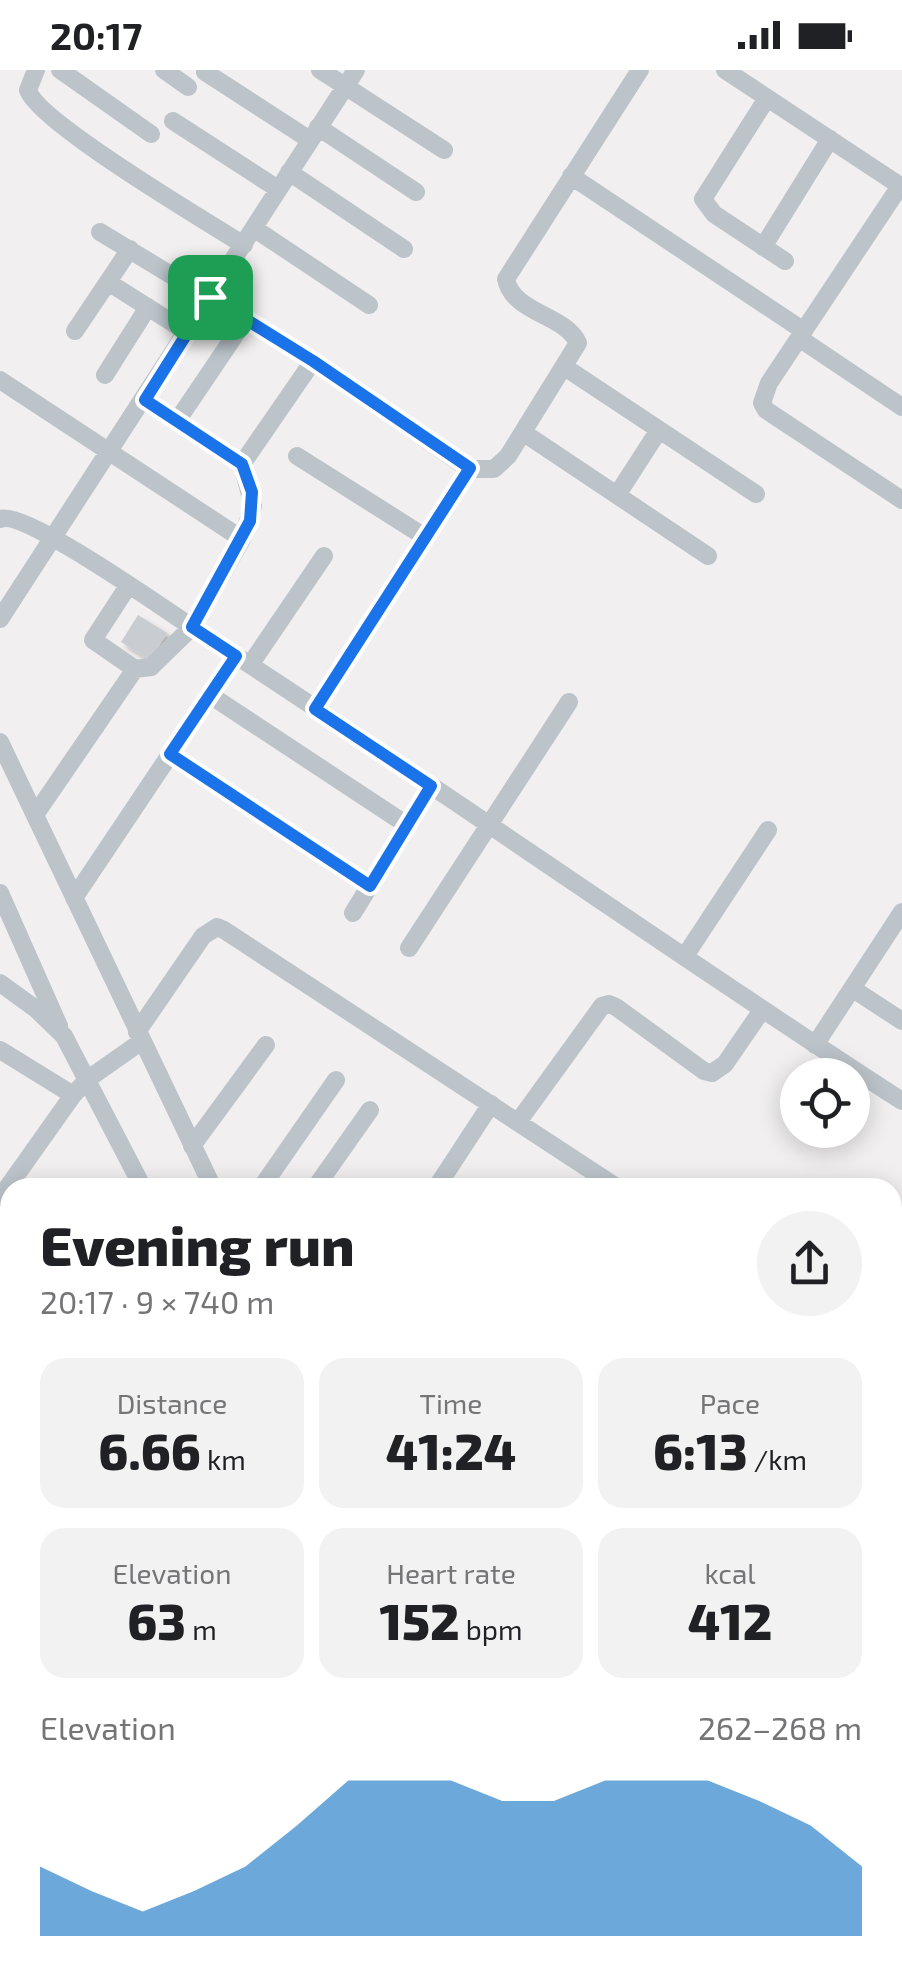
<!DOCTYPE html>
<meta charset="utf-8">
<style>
body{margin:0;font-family:"Exo 2",sans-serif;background:#f2f2f2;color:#202124;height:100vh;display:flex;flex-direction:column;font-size:38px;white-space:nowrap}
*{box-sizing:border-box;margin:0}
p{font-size:32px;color:#757577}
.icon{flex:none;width:55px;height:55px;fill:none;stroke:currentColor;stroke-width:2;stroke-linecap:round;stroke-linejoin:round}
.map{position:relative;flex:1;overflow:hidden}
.sheet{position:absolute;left:0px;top:1108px;width:902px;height:812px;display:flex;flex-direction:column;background:#fff;border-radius:30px 30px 0 0;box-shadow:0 5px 25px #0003}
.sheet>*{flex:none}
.fabs{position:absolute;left:780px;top:988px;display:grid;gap:20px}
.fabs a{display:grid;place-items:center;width:90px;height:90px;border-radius:50%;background:#fff;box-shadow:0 5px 25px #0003;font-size:50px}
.pin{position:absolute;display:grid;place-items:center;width:85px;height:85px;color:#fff;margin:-42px;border-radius:20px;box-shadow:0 5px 15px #0006}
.round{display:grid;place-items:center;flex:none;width:105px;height:105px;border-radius:52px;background:#f2f2f2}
.summary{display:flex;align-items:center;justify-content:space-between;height:170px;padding:0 40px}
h1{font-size:55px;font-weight:800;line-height:75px}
.stats{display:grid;grid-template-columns:repeat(3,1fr);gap:15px;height:170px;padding:10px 40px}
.stats div{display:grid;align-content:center;border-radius:25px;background:#f2f2f2;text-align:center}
.stats b{font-size:50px;font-weight:800}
.stats small{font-size:28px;font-weight:400}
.stats p{font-size:28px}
.chart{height:280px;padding:20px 40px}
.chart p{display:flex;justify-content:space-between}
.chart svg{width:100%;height:180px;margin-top:10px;fill:#2f86cb;opacity:.7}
.status{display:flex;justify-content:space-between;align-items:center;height:70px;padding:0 50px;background:#fff;direction:ltr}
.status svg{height:28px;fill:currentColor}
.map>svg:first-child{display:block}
.building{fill:#c9cdd1;filter:url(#shadow)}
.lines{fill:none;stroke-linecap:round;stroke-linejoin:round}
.minor{stroke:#bcc4ca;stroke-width:18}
.route-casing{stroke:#fff;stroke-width:20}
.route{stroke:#1a73e8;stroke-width:12}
</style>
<div class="status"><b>20:17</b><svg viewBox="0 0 49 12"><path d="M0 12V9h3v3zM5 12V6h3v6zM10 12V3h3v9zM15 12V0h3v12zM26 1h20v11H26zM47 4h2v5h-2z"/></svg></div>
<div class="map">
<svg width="902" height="1918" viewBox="0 0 902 1918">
<defs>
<filter id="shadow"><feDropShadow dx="5" dy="5" stdDeviation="2.5" flood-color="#0004"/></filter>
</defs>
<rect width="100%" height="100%" fill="#f1efef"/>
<!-- building -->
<path class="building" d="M138,545L167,563L150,590L121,572Z"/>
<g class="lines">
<!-- minor -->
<path class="minor" d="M36,0L28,20C37,51 207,152 244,175
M60,0L151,64
M164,0L188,17
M320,0L444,80
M725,0L902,117
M205,2L310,70
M767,28L703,129L714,144L785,191
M173,51L278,119
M318,57L416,122
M289,102L404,179
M571,106L804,261
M900,116L769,313L762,333L766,340L902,430
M255,159L369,235
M100,162L313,291L469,399H494L508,386L578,273C565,244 513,244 506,209L640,0
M763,177L830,69
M108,212L187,262
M75,261L130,179
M799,268L902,337
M566,298L756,424
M105,305L148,237
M0,310L242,469
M145,330L242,394L313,291
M177,351L246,249
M524,363L708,486
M297,386L425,467
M617,425L659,360
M0,449C24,440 160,536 189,555C429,710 662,876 902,1031
M0,549L356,0
M250,595L324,486
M135,599L151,597L192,557L242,469L253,436L242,394
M210,625L407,755
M315,639L469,399
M0,672L213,1118
M170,684L370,816
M35,745L135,599L93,570L128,516
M0,823L59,956
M74,828L236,586
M353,843L431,716
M409,878L569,632
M685,886L768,760
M0,913L36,939L64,966L143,1118
M853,919L902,951
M137,962L203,866L217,857L224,860L618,1118
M815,975L902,842
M0,980L73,1025
M518,1052L602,936L609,934L616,937L704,1001L712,1003L725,994L762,940
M192,1076L266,975
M261,1118L336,1010
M315,1118L370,1040
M436,1118L491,1034
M0,1128L73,1025L88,1009L142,971
M0,1260L10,1267
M892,1297L902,1303
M0,1341L10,1328
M892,1491L902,1489
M0,1536L10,1523
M0,1655L10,1664
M892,1741L902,1740
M0,1788L10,1779
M201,1910L207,1918
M402,1910L407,1918
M623,1910L627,1918
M39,1918L49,1910
M226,1918L237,1910
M427,1918L443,1910"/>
</g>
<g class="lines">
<!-- route casing -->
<g class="route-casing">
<path id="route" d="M210,227L313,291L470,398L315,639L431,716L370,816L170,684L236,586L192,557L250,451L252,422L242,394L145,330Z"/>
</g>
<!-- route -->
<use href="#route" class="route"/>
</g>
</svg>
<div class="fabs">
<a><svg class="icon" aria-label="locate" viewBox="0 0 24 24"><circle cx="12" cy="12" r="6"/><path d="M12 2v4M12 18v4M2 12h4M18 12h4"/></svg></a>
</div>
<div class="pin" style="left:210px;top:227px;background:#1e9e55"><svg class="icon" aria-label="arrive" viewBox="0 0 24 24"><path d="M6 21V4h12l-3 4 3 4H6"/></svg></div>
<section class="sheet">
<div class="summary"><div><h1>Evening run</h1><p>20:17 · 9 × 740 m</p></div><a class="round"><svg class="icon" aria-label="share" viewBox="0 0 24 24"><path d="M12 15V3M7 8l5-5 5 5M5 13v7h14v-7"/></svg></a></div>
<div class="stats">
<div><p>Distance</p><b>6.66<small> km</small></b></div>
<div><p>Time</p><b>41:24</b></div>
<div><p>Pace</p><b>6:13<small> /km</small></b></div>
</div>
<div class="stats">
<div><p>Elevation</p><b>63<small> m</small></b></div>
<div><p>Heart rate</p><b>152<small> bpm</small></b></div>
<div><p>kcal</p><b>412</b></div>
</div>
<div class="chart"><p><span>Elevation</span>262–268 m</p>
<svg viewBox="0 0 160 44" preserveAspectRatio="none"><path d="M0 44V27L10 33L20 38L30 33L40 27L50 17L60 6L70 6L80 6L90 11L100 11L110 6L120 6L130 6L140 11L150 17L160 27V44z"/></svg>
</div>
</section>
</div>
